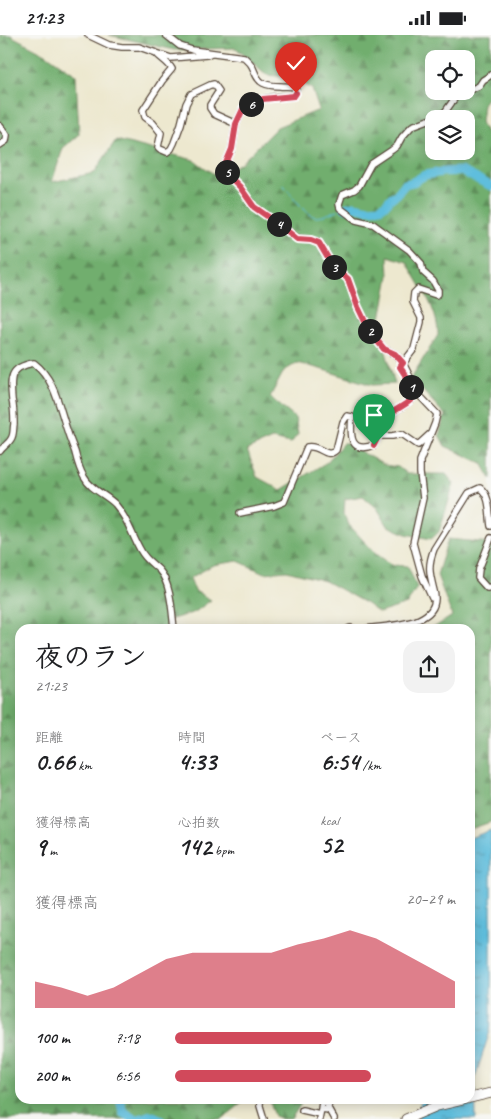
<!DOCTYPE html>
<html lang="ja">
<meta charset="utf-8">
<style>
body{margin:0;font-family:Caveat,"Klee One",sans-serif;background:#f2f2f2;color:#202124;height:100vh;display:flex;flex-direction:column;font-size:19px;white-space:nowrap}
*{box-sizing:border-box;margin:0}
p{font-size:16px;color:#757577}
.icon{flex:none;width:28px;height:28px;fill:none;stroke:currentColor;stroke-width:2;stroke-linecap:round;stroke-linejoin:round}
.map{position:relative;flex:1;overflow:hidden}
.sheet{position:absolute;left:15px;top:589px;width:460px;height:480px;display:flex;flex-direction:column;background:#fff;border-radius:15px;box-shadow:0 2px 12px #0003}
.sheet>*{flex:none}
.controls{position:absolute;left:425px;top:15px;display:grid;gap:10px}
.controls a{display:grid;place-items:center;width:50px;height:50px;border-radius:10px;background:#fff;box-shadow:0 2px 12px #0003;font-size:25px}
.pin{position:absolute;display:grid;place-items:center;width:42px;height:42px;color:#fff;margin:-51px -21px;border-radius:50% 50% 50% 0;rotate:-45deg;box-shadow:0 0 5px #0007}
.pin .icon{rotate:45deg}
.km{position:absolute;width:25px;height:25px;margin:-12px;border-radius:50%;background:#222;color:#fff;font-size:14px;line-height:25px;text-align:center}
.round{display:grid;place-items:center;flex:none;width:52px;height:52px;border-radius:15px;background:#f2f2f2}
.overview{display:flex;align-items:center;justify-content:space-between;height:85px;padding:0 20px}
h1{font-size:28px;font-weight:600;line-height:38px}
.figures{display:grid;grid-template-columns:repeat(3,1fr);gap:8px;height:85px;padding:5px 20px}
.figures div{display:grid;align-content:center}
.figures b{font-size:25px;font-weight:600}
.figures small{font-size:14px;font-weight:400}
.figures p{font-size:14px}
.chart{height:140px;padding:10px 20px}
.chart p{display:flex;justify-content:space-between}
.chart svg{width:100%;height:90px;margin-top:5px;fill:#d1495b;opacity:.7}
ul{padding:0 20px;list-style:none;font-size:16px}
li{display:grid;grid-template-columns:80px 60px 1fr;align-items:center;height:38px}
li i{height:12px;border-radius:6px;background:#d1495b}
.status{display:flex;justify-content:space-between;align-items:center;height:35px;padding:0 25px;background:#fff;direction:ltr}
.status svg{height:14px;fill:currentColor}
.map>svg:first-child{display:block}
.forest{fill:url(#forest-firs);stroke:#566c46;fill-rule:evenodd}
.water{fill:url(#water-ripples);stroke:#4d747e}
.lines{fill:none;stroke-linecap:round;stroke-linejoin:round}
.stream{stroke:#5fbedd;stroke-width:1}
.river{stroke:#5fbedd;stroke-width:9}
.minor-casing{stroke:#564639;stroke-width:8}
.highway-casing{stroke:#564639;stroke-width:11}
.minor{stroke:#fff;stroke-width:5.5}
.highway{stroke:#fff;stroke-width:9}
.route-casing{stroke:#fff;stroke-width:10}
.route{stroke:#d1495b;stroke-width:6}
</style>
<div class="status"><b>21:23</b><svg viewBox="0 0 49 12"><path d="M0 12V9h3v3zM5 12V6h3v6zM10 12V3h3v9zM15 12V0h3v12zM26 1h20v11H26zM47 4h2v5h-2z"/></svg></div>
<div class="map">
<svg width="491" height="1084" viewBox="0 0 491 1084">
<defs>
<pattern id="forest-firs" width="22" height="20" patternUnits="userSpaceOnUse" patternTransform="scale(1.25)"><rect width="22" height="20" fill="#71ae6e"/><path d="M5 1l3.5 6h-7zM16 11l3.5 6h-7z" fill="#5e8e5a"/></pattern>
<pattern id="water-ripples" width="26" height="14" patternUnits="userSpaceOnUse" patternTransform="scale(1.25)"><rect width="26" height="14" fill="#5fbedd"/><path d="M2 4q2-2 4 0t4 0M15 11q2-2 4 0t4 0" fill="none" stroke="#509bb3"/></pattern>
</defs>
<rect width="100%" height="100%" fill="#f6f6f2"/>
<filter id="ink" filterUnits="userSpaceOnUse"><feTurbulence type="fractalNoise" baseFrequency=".02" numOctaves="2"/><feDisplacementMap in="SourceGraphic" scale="10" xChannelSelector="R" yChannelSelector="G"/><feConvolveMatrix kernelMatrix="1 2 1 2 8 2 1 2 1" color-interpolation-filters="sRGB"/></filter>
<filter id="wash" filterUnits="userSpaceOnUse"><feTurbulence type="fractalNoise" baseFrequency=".0096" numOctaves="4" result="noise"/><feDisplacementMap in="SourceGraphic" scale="20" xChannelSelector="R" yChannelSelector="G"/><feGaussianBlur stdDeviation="1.12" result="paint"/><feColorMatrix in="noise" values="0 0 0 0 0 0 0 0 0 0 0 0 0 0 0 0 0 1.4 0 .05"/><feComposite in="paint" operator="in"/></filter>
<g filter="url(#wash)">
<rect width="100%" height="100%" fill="#ede8cf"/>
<!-- forest -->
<path class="forest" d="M0,0H10L46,19L76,40L79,99L63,113L52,147L94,138L116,105L194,125L218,142L242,127L277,92L319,75L312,54L295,43L267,40L236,13L174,15L109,0H491V58L483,69L481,87L491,108V444L482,428L445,411L439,400L445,380L411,343L438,300C438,273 419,250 407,227L388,221L389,241L380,289L381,299L395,349L372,350L317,333L297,328L284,336L270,362L295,383L298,399L291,408L272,404L247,415L257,442L281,455L327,427L344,407L384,430L398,432L407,439H446L454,449L439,497L431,504L406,499L388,491L377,473L363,461L345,464L344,478L349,490L375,518L392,530L408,531L417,552L407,569L379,578L367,569L325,546L287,536L264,538L238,526L213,530L190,543L195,556L211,565L195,577L166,586L167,594H20V1064H244L242,1068L222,1084H0ZM434,24H466V56H434ZM434,84H466V116H434Z
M448,504L491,508V787L470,794V594H418L435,592L452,581L437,540Z
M272,1064H304L291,1084H282L275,1081L270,1067Z"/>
<!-- water -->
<path class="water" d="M491,795V980L490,996L475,1043L476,1084H418L421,1064H470V803Z"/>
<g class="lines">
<!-- stream -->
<path class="stream" d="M283,149C288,156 307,181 316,182C323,182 332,177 338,175"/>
<!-- river -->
<path class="river" d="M345,173L354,171L368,174L380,173L386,169L392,162L396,160L405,149L413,147L425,140L442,137L461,136L491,151
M120,1064L123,1077L136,1084
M139,1084L151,1080L160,1084"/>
</g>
</g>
<g filter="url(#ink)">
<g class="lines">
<!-- minor casing -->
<g class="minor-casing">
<path id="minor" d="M88,0L109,10L122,12H139L171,23L207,20L211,18
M166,0L180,11L192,15L244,22C246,24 248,26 250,28C255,34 255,44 263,48C267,50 275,51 280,51C286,52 302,48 293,61L275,62L263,64L243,74L236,89L232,114L226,128V134L228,140L240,152L254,172L280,189L297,203L311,205L319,208L332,229L348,244L358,272L370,297L384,314L395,319L398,322L403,328L419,360L437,379L435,388L420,426V438L423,463L413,508L422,541L432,563L435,564
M156,18C161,24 168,27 172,34L162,46L143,75L145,82L153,88L161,98L158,112L160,114L167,117L171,114L174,108L181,89L186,69L191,59L210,50L214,49L219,56L210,70V73L214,79L236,89
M0,91L7,100L6,106L0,110
M401,331L414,314L421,287V283L413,267L414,258L418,254L436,260L438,259V255L433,246L423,237L421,228L409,215L373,189L356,185L340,173L339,169L342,160L354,155L359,151L371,129L392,115L397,111L402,102L412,91L431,84L445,77L457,60L479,51L483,45L491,40
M378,401C380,378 397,378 412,364V357L411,349
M0,416C3,412 9,408 11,404C14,400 13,394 14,389C14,381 14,373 12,365C10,343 9,332 34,328C55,344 59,372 67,395C69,402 72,409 75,417C77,425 79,434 84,442C91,455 105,459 115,469C129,485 131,499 141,516C145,524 153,529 159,535C171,548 172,577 174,594
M240,478L274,471L284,467L307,412C320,409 326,425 336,415L343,387L347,381L352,382C350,401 350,419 374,410L378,401H392L402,399L418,410L430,399
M491,503L479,534L478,543L487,553L491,552
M348,594L350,593L354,594
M365,594C386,590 443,592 434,556C430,539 427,532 434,514L469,458L480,453C491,461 489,479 491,491
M260,1064V1071L264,1084
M321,1074L322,1066L329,1068L327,1075
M302,1075L320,1079
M319,1084L321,1074L329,1075L334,1084"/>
</g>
<!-- highway casing -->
<g class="highway-casing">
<path id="highway" d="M470,1063L491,1058
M406,1084L437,1071L467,1064"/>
</g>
<!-- minor -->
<use href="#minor" class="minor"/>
<!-- highway -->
<use href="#highway" class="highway"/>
</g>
</g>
<g class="lines" filter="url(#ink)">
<!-- route casing -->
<g class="route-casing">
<path id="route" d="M296,58L294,61L263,64L249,70L243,74L236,89L232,114L226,128V134L228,140L240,152L254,172L280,190L297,204L311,205L319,208L332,230L348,244L358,272L370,297L384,314L395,319L403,328L400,332C407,343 413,350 412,364L407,368L385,382L379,392L378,401L374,410"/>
</g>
<!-- route -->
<use href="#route" class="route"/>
</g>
</svg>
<div class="controls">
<a><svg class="icon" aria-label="locate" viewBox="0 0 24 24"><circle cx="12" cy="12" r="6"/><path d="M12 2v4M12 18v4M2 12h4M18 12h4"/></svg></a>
<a><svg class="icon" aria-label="layers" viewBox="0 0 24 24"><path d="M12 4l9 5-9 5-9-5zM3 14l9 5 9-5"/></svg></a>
</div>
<div class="pin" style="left:374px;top:410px;background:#1e9e55"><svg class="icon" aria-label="arrive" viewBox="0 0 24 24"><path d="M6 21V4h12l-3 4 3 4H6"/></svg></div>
<div class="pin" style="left:296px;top:58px;background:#d93025"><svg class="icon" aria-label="check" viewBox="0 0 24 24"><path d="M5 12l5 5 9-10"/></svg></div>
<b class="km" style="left:411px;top:352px">1</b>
<b class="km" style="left:370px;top:296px">2</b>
<b class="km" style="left:334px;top:232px">3</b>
<b class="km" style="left:279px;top:189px">4</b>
<b class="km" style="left:227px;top:137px">5</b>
<b class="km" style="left:251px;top:69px">6</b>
<section class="sheet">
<div class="overview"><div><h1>夜のラン</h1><p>21:23</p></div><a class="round"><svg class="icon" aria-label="share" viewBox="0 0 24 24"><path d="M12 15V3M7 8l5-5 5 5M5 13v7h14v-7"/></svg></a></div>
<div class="figures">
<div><p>距離</p><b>0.66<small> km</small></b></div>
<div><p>時間</p><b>4:33</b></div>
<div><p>ペース</p><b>6:54<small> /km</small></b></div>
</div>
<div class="figures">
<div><p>獲得標高</p><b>9<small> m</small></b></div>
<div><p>心拍数</p><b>142<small> bpm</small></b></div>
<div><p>kcal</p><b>52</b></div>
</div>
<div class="chart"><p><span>獲得標高</span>20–29 m</p>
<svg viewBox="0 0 160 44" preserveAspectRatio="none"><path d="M0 44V31L10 34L20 38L30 34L40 27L50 20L60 17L70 17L80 17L90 17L100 13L110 10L120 6L130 10L140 17L150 24L160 31V44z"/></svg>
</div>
<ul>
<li><b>100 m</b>7:18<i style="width:56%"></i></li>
<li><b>200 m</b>6:56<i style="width:70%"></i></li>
</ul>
</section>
</div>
